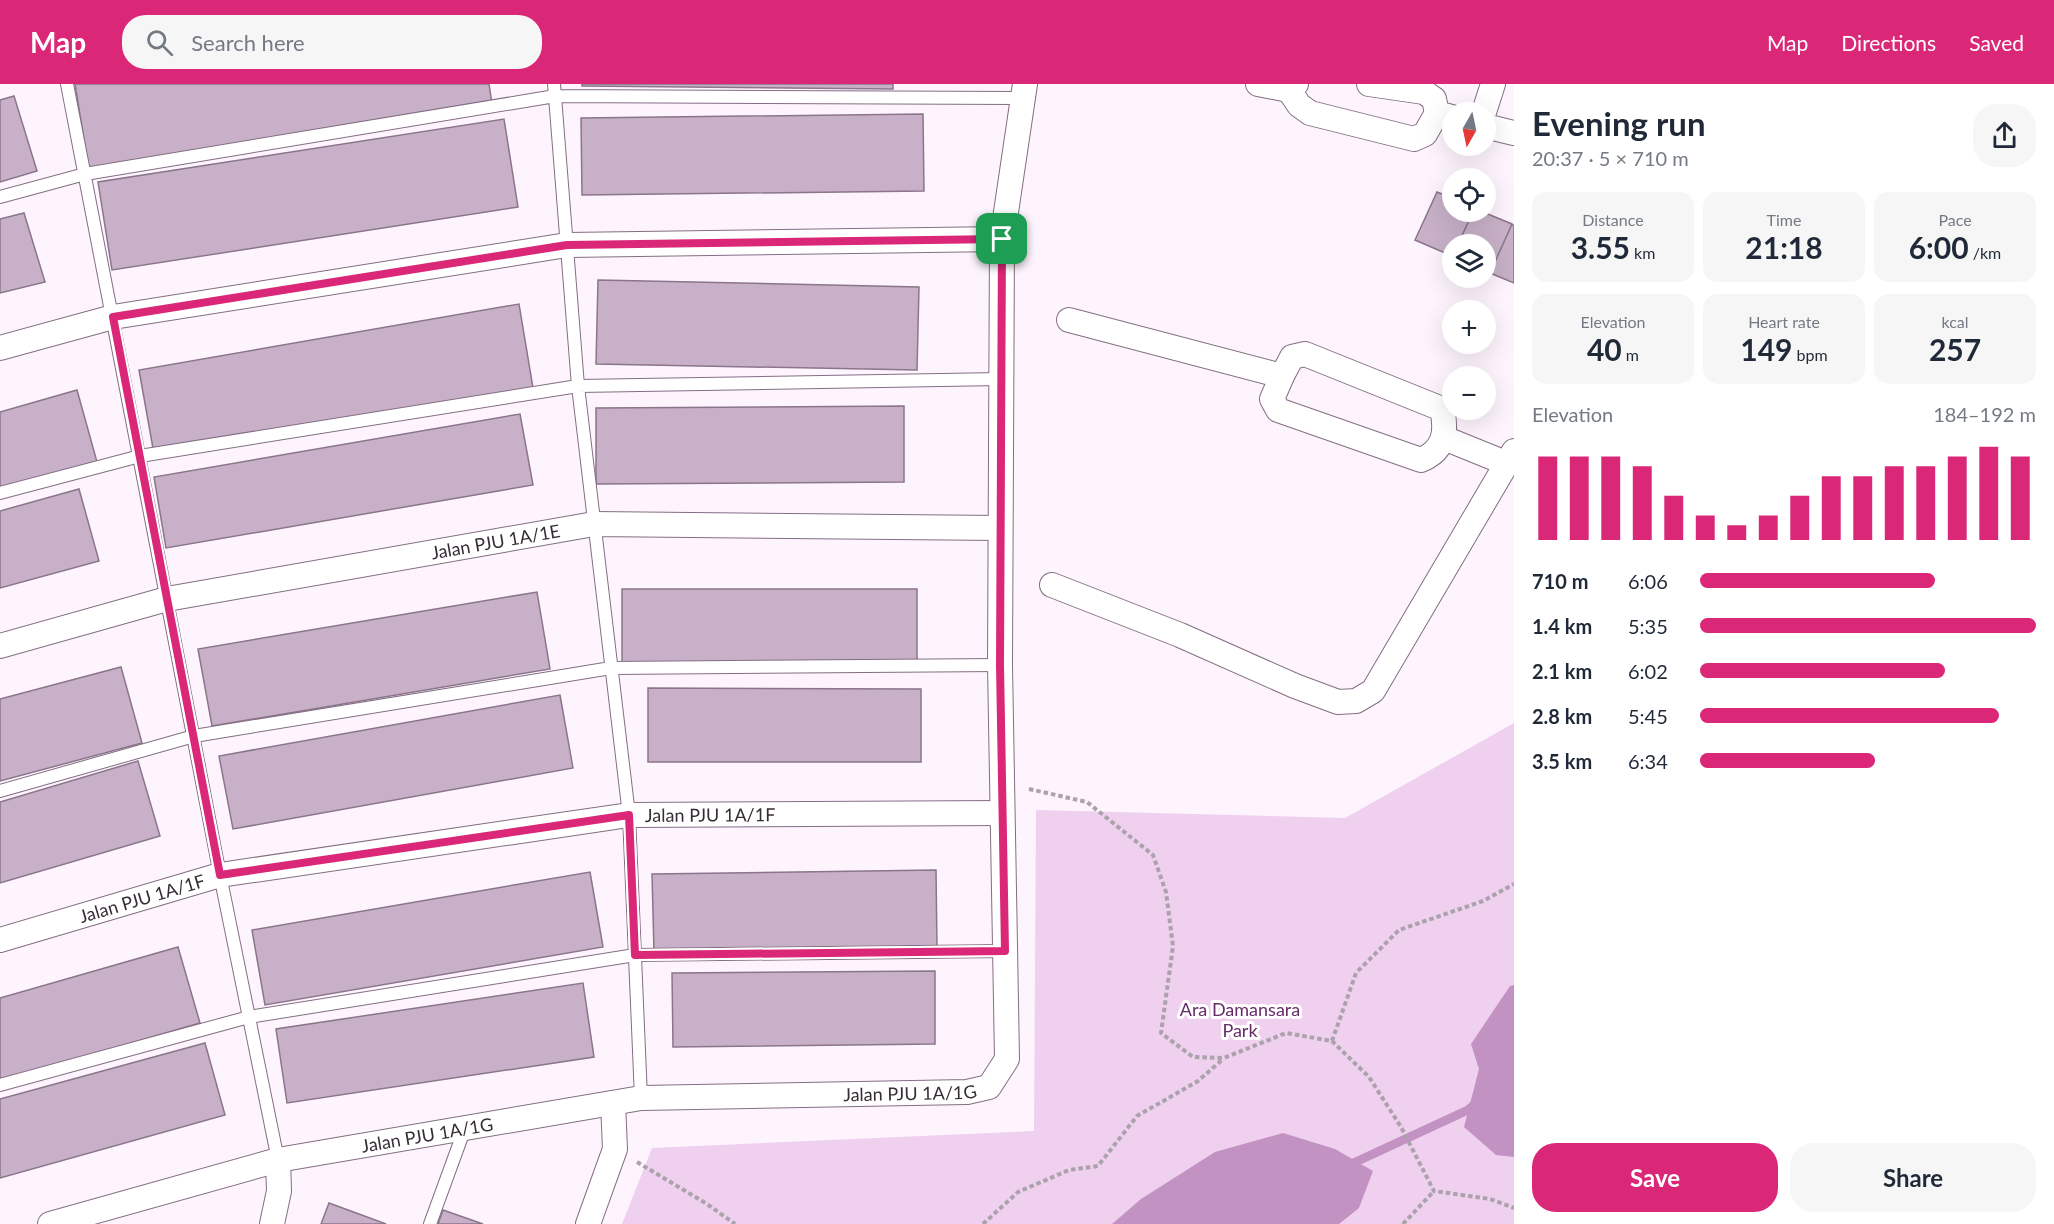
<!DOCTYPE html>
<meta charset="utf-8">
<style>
body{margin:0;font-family:Lato,sans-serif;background:#f6f6f7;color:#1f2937;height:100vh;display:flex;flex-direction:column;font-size:22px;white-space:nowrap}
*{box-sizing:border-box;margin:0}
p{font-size:20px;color:#747a83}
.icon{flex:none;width:33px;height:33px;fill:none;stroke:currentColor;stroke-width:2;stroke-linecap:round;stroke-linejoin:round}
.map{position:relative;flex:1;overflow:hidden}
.drawer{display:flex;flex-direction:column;background:#fff;width:540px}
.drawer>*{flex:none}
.needle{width:39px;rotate:189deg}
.buttons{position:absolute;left:1442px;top:18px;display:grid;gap:12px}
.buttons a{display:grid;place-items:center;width:54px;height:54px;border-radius:50%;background:#fff;box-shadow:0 6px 24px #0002;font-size:30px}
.pin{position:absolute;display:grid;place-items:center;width:51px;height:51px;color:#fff;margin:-26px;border-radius:12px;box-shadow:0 3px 9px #0006}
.round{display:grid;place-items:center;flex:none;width:63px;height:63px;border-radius:24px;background:#f6f6f7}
.headline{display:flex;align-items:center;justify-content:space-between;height:102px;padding:0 18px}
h1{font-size:33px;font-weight:700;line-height:45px}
.figures{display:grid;grid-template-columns:repeat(3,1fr);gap:9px;height:102px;padding:6px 18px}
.figures div{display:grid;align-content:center;border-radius:15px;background:#f6f6f7;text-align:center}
.figures b{font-size:30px;font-weight:700}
.figures small{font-size:16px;font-weight:400}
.figures p{font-size:16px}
.chart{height:168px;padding:12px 18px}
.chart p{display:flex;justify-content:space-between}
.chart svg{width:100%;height:108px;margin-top:6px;stroke:#db2777;stroke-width:6}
.cta{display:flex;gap:12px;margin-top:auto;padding:12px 18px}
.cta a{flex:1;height:69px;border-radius:24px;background:#db2777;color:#fff;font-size:24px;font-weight:700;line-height:69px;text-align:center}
.cta a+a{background:#f6f6f7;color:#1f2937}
ul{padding:0 18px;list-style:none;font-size:20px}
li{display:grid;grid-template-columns:96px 72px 1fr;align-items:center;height:45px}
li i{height:15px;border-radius:8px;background:#db2777}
header{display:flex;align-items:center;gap:36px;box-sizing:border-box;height:84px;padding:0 30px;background:#db2777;color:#fff}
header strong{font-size:28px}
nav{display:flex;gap:33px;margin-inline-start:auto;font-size:21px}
.search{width:420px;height:54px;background:#f6f6f7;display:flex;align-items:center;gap:15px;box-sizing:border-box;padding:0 21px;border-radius:24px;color:#747a83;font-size:22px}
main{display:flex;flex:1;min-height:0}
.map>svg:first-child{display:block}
.green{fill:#efd0ef}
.water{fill:#c292c3}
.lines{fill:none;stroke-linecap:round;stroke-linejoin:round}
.stream{stroke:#c292c3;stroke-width:9}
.building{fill:#c8b1c8;stroke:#8a758a;stroke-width:1.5}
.service-casing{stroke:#836e83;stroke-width:14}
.minor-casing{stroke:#836e83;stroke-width:26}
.path{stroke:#aba2ab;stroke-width:4;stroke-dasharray:4.5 3;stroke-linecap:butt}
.service{stroke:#fff;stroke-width:12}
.minor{stroke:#fff;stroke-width:24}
.route-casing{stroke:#fff;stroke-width:12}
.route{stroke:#db2777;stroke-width:8}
.labels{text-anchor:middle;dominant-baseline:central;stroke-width:6;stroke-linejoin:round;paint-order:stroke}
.street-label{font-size:18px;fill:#352d35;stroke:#fff}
.park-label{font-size:18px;fill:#662c68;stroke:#fff}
</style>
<header>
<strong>Map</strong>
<div class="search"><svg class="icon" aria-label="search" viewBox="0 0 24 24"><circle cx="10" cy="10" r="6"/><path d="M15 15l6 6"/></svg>Search here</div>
<nav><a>Map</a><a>Directions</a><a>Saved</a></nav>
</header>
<main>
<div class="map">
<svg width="1514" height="1140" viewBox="0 0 1514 1140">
<rect width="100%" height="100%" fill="#fef4fe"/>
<!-- green -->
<path class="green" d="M1514,639V1140H622L652,1064L1034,1047L1036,726L1345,734Z"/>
<!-- water -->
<path class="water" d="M1514,901V1073L1496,1071L1464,1043L1479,985L1471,960L1510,902Z
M1283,1049L1335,1065L1373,1087L1359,1124L1339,1140H1112L1141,1115L1215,1068Z"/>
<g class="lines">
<!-- stream -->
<path class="stream" d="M1347,1082L1468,1026L1477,1018"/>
</g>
<!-- building -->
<path class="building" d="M75,0H489L492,20L89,86Z
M582,0H893V5L582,2Z
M14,12L37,87L0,98V16Z
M923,30L924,107L582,111L581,34Z
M504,35L518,123L112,186L98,98Z
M1437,108L1452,114V128H1473L1458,160H1452V172L1415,156Z
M1473,128H1483L1512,140L1490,189L1485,187V160H1458Z
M24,129L45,198L0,209V135Z
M1512,140L1514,142V199L1490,189Z
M598,196L919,203L917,286L596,280Z
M519,220L533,304L154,370L139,286Z
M77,306L97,378L0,405V328Z
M904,322V398L596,400V324Z
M520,330L533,401L166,464L154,393Z
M79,405L99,477L0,504V427Z
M622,505H917V581L622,582Z
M537,508L550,585L212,642L198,565Z
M121,583L142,659L0,697V615Z
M648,604L921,605V678H648Z
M560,611L573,684L233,745L219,672Z
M138,677L160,752L0,799V718Z
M936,786L937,864L654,868L652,790Z
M590,788L603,863L265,921L252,846Z
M178,863L200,939L0,997V914Z
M935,887V960L673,963L672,889Z
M583,899L594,973L287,1019L276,945Z
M205,959L225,1031L0,1094V1015Z
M329,1119L386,1140H321Z
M443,1126L483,1140H438Z"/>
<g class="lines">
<!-- service casing -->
<g class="service-casing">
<path id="service" d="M67,0L220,791L278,1076
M554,0L578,302L629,731L641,1014
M0,113L85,90L555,12L1022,14
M0,409L140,372L578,302L1001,295
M0,707L194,652L611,584L1000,581
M0,1001L249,933L635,871L1005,867
M430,1140L465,1044"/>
</g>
<!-- minor casing -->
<g class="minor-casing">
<g id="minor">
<path d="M1258,0L1289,6"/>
<path d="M1296,0L1289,6L1299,21L1310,29L1414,55L1425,50L1437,29"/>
<path d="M1369,0L1424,8L1434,15L1437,29L1452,33"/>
<path d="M1484,28L1493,0"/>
<path d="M1485,42L1514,49"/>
<path d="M1069,236L1282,292"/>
<path d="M0,264L113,233L567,161L1002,155"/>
<path d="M1305,270L1442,325C1447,347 1445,366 1421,376L1278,326L1272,315L1282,292L1292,273Z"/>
<path d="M1444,354L1508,380"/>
<path d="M1052,501L1180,551L1295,602L1338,618L1356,617L1373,607L1514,367"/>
<path id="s1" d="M0,562L167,515L594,440L1000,444"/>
<path id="s2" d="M0,856L220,791L629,731L1002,729"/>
<path id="s3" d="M50,1140L278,1076L641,1014L967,1008L989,1003L1007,975L1000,581L1002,155L1025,0"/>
<path d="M272,1140L279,1107L278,1076"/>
<path d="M588,1140L615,1065L613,1019"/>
</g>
</g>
<!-- path -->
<path class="path" d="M1029,705L1087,718L1153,771L1166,808L1173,862L1161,949L1193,973L1224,974L1286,949L1332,957L1369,993L1401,1043L1434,1107L1490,1115L1514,1124
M1332,957L1356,889L1399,846L1483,817L1514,800
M637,1078L707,1120L735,1140
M983,1140L1018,1108L1069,1086L1098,1082L1137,1032L1198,997L1223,975
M1403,1140L1434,1107"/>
<!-- service -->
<use href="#service" class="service"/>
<!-- minor -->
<use href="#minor" class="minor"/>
</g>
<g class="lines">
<!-- route casing -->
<g class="route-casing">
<path id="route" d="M1002,155L1000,581L1005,867L635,871L629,731L220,791L113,233L567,161Z"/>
</g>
<!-- route -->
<use href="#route" class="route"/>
</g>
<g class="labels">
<!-- street labels -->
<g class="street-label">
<text stroke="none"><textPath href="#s1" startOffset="507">Jalan PJU 1A/1E</textPath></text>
<text stroke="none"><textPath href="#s2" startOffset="724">Jalan PJU 1A/1F</textPath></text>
<text stroke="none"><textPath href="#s2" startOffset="148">Jalan PJU 1A/1F</textPath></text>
<text stroke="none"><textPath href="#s3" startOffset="874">Jalan PJU 1A/1G</textPath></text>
<text stroke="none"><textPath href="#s3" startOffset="388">Jalan PJU 1A/1G</textPath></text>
</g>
<!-- park labels -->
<g class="park-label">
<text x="1240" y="925">Ara Damansara<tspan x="1240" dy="21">Park</tspan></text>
</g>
</g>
</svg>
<div class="buttons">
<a><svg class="needle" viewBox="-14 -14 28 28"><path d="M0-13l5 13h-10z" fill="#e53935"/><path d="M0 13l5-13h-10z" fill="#747a83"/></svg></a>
<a><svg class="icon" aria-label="locate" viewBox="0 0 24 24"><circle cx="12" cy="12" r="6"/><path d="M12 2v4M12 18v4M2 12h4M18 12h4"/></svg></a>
<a><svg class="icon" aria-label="layers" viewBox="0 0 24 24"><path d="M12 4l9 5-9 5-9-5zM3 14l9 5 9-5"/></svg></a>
<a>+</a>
<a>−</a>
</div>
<div class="pin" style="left:1002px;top:155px;background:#1e9e55"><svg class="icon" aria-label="arrive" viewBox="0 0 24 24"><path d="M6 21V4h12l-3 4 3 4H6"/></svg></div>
</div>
<section class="drawer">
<div class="headline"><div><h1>Evening run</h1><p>20:37 · 5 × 710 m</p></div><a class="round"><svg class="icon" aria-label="share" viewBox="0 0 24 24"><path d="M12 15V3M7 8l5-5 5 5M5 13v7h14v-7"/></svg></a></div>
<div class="figures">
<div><p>Distance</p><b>3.55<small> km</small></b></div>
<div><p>Time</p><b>21:18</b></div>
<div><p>Pace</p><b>6:00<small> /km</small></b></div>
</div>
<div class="figures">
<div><p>Elevation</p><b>40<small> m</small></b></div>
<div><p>Heart rate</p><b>149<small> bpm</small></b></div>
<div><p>kcal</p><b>257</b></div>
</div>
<div class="chart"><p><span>Elevation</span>184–192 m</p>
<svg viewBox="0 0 160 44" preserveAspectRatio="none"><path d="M5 44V10M15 44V10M25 44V10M35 44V14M45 44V26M55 44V34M65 44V38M75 44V34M85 44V26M95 44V18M105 44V18M115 44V14M125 44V14M135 44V10M145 44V6M155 44V10"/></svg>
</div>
<ul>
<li><b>710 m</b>6:06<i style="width:70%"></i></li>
<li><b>1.4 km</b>5:35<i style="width:100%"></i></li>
<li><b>2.1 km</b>6:02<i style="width:73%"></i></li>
<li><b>2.8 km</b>5:45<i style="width:89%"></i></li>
<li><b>3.5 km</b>6:34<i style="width:52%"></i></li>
</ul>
<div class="cta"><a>Save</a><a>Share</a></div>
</section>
</main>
